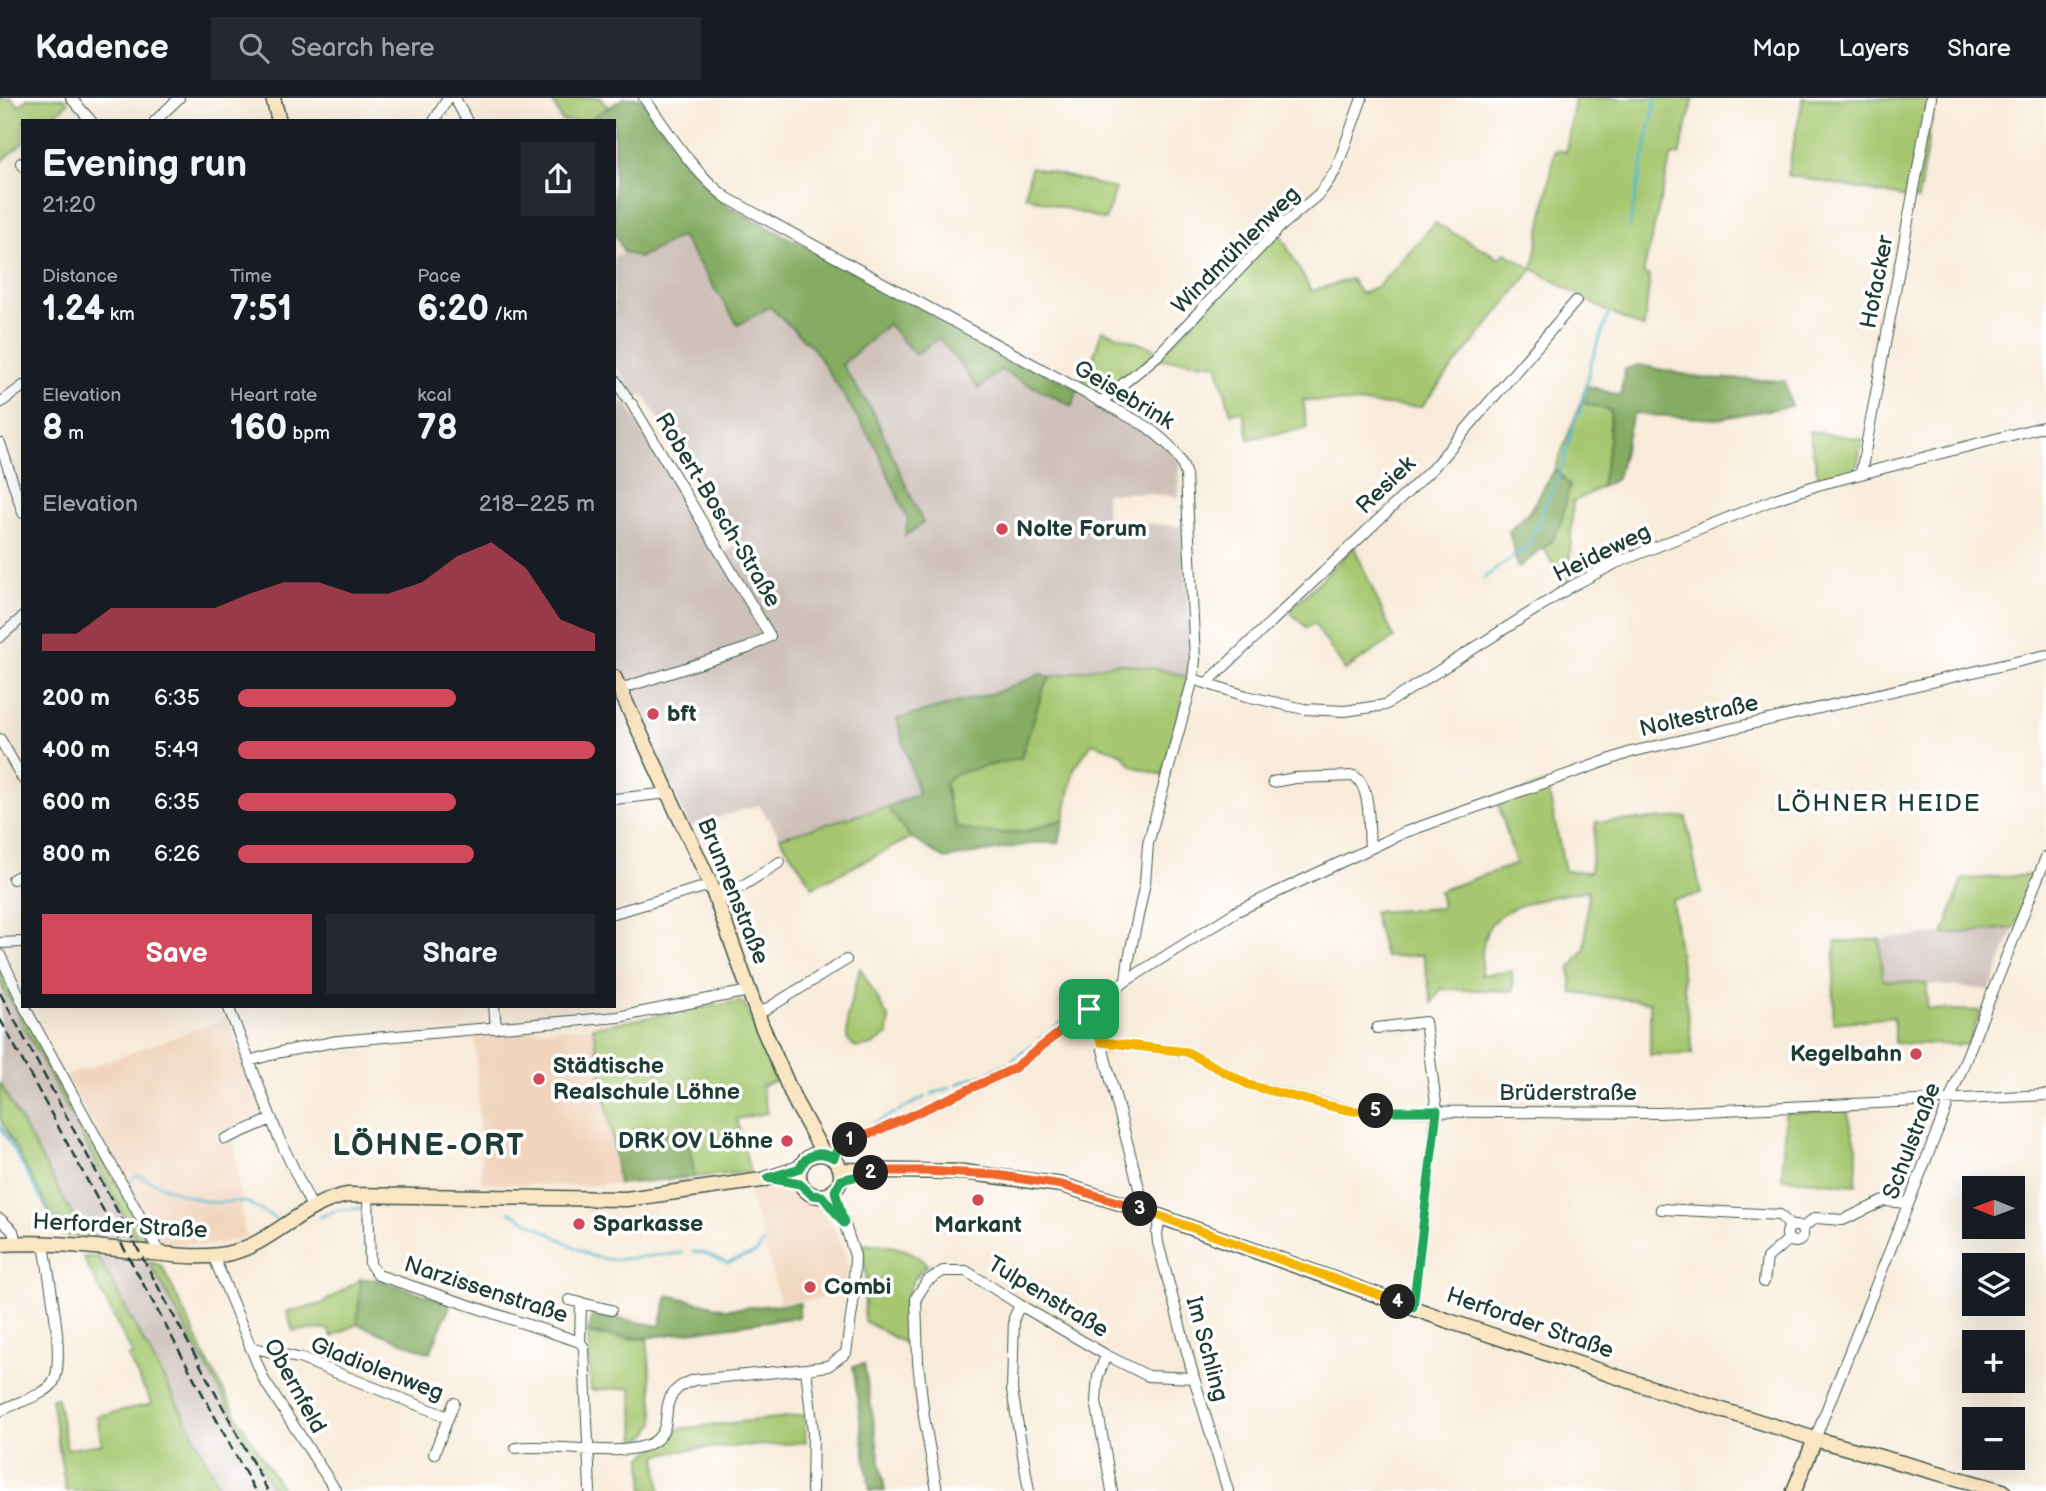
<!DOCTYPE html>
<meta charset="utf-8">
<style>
body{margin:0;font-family:"Balsamiq Sans",sans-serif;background:#242831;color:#f1f3f6;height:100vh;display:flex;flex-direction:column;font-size:26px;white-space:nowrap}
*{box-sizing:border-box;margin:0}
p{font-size:23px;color:#9ea1a6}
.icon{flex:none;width:38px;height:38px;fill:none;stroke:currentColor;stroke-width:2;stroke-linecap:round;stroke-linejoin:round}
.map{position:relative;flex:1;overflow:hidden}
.drawer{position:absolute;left:21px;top:21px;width:595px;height:889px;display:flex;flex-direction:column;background:#171b24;border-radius:0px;box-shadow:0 7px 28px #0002}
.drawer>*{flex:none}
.needle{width:46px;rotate:271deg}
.controls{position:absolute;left:1962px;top:1078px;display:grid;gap:14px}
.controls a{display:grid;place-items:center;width:63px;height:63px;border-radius:0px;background:#171b24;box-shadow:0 7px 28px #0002;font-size:35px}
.pin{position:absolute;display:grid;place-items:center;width:60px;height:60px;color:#fff;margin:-30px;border-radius:14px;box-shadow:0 4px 10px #0006}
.km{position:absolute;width:35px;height:35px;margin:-18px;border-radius:50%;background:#222;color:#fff;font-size:19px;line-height:35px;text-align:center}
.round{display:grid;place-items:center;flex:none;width:74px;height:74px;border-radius:0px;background:#242831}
.overview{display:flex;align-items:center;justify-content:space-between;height:119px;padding:0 21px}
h1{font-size:38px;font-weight:600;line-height:52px}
.figures{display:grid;grid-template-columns:repeat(3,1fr);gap:10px;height:119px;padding:7px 21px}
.figures div{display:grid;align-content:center}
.figures b{font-size:35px;font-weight:600}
.figures small{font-size:19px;font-weight:400}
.figures p{font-size:19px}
.chart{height:196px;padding:14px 21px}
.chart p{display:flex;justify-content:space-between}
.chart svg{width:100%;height:126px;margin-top:7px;fill:#d1495b;opacity:.7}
.action{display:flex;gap:14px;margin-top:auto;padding:14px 21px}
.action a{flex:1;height:80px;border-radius:0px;background:#d1495b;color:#fff;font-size:28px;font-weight:600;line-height:80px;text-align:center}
.action a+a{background:#242831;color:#f1f3f6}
ul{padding:0 21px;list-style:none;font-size:23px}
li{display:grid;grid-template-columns:112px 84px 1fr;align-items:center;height:52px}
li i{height:18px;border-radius:9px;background:#d1495b}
header{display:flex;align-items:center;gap:42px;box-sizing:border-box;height:98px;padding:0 35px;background:#171b24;border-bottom:2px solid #363941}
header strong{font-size:33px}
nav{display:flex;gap:38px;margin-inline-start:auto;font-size:24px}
.search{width:490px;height:63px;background:#242831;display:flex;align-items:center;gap:18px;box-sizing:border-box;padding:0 24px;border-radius:0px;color:#9ea1a6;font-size:26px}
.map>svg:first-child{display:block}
.built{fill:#f1d5bd}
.industrial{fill:#cec1ba}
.green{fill:#a6c770;stroke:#628252;stroke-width:2}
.forest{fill:#84ac62;stroke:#52744b;stroke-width:2}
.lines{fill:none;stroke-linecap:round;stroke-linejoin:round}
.stream{stroke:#50b9cd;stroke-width:2.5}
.street-casing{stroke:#40574d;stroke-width:12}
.secondary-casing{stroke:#40574d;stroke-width:17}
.street{stroke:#fff;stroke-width:10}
.secondary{stroke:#fbe6c3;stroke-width:14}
.rail{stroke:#1f3d34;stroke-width:2.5;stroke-dasharray:10 5;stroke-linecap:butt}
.split-1-casing{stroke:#fff;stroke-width:14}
.split-2-casing{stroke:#fff;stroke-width:14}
.split-3-casing{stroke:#fff;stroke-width:14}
.split-4-casing{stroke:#fff;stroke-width:14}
.split-5-casing{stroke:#fff;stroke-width:14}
.split-6-casing{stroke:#fff;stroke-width:14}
.split-1{stroke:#f0652b;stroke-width:9}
.split-2{stroke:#22a559;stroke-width:9}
.split-3{stroke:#f0652b;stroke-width:9}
.split-4{stroke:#f5b400;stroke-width:9}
.split-5{stroke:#22a559;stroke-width:9}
.split-6{stroke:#f5b400;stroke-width:9}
.poi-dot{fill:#d1495b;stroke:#fff;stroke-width:2.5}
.labels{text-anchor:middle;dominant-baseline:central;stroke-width:7;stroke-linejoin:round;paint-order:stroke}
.street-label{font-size:23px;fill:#1f3d34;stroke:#fff}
.poi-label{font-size:23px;font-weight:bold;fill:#1f3d34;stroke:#fff;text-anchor:start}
.neighbourhood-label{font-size:24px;letter-spacing:2px;fill:#1f3d34;stroke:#fff}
.district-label{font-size:30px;font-weight:bold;letter-spacing:2px;fill:#1f3d34;stroke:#fff}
</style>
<header>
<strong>Kadence</strong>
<div class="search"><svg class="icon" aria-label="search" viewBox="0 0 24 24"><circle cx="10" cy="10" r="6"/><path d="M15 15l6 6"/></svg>Search here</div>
<nav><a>Map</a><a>Layers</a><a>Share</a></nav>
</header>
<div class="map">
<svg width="2046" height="1393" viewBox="0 0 2046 1393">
<rect width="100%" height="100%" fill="#fff"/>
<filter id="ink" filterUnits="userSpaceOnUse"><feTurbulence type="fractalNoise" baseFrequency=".0143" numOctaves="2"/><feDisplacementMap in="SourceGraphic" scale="14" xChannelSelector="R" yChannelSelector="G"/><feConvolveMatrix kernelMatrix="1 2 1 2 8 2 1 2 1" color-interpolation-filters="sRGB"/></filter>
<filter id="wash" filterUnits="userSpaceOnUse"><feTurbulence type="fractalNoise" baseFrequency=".00686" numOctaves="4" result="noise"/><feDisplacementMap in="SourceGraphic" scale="28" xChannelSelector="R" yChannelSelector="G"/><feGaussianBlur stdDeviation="1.57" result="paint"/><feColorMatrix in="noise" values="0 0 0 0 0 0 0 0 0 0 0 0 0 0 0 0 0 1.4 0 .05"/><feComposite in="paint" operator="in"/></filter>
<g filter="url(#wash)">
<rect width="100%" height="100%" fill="#f8ebd9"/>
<!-- built -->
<path class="built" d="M228,920L266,1021L234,1034L245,1140L209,1147L157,1145L66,978Z
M593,929L618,1086L564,1088L482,1085L475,936Z
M769,1090L789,1091L802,1101L821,1109L843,1147L848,1166L846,1199L780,1204L749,1093Z"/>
<!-- industrial -->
<path class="industrial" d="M681,137L738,227L770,209L814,251L876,349L908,423L906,438L923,424L874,316L842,267L888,226L938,240L979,291L999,272L1071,307L1078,291L1145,329L1180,363L1178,377L1179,399L1143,395H1105L1107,423L1183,428L1191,551L1189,579L1158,571L1117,565L1051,579L1041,576L998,594L897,621L918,697L887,709L780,739L759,707L689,728L614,565V311L626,304L719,459L737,447L643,296L637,299L614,266V159L624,154L640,160Z
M2014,830L1990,892L1881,882L1880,841Z
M0,883L137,1142L99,1140L80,1132L0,985Z
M98,1159L149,1163L274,1393H221L185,1320Z"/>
<!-- green -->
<path class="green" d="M0,0H11L19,8L28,0H64L68,5L48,23H23V45L0,65Z
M551,0H601L608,10L587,23H562Z
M1575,0H1694L1679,57L1674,56L1670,62L1643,176L1650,178L1644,230L1608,214L1533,171L1421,309L1303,302L1307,330L1249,341L1243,313L1231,315L1217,266L1150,260L1103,304L1078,291L1090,268L1102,232L1164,254L1279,134L1311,193L1351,181L1361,196L1378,188L1435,125L1499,160L1505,155L1533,171L1555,52L1566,54Z
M1803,0L1935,1L1918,102L1787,77Z
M1031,69L1116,91L1105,122L1025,98Z
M1581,304L1611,313L1608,355L1601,389L1573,404L1568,492L1544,450L1552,443L1570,389L1555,371Z
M1809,333L1862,341L1857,369L1854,372L1819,382Z
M1354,449L1394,540L1345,572L1314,525L1307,530L1289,513Z
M1117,565L1158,571L1189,579L1162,677L1132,668L1121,655L1092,645L1074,671L1064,722C1053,723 1047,726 1037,730C1016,738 977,736 957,729L949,708L945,685L954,676L1032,627L1043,591L1051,579Z
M1547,685L1565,773L1590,774L1596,724L1686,719L1701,796L1672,802L1693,956L1650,957V904L1572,895L1570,871L1585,850L1588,792C1560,798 1501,803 1487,833C1481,847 1482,862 1481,877L1512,873L1513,893L1441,891L1432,905L1423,857L1385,859L1373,814L1442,810L1439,793L1516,766L1497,702Z
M887,709L911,740L813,789L780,739Z
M2035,777L2014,830L1943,836L1963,781Z
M1880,841L1882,882L1927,886V911L1981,913L1968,947L1894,945V919L1833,925L1835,844Z
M0,865L58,980L147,1142H137L0,883Z
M860,870L889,921L888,936L872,947L856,950L847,941V919Z
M740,903L744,906L778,982L761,988L767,1015L737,1021L750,1074L695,1079L686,1031L613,1045L593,929Z
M0,985L80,1131L99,1140L62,1137L0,1021Z
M1847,1012L1857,1050L1856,1087L1782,1080L1785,1015Z
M879,1146C897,1149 915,1152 927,1167C900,1189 905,1215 906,1246L864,1223L866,1177L862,1147Z
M83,1159H98L185,1320L221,1393H66L51,1300H57L67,1351L102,1346L97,1318L152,1306L128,1259L133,1257Z
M149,1163L162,1168L209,1266L241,1325L283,1393H274Z
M361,1181L357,1226L332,1239L328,1231L293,1233L287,1214L321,1206Z
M588,1237L628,1241H647L655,1325L648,1336L636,1343L631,1290L591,1292Z
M804,1317L806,1344C756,1350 706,1346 657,1357L660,1393L644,1392L642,1359L663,1345L669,1332Z"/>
<!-- forest -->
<path class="forest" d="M624,0H641L707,91L730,109L1078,291L1072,308L1000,272L979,291L939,240L915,257L888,226L842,267L874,316L923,425L905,438L908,422L876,349L814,251L770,209L738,227L681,138L639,160L624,154L614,135V23H587Z
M1640,267L1702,280L1785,283L1791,308L1717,321L1633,316L1617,381L1601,389L1608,355L1611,313L1581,304L1586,287L1620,298L1625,271Z
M1555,371L1570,388L1560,427L1552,443L1518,470L1509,433L1529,414Z
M1041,576L1051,579L1043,591L1021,660L954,676L945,685L949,708L957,729C977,736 1017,738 1037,730C1047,726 1053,723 1064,722L1059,745H1037L945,761L911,740L887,709L918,696L897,621L997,594Z
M686,1031L695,1079L618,1086L613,1045Z
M361,1181H375L451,1205L430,1255L357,1226Z
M668,1197L726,1211L800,1205L798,1219L645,1240L588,1235L593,1216L660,1228Z
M864,1266L885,1393H870L853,1268Z"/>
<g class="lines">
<!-- stream -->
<path class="stream" d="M1629,130L1656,0
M1484,480L1528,448L1564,364L1574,325L1581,310L1592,261L1610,214
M1072,916L1096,897
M1039,942L1063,923
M1013,962L1031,948
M987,975L1007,965
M957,986L982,976
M932,996L950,989
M906,1009L925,999
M898,1013L904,1010
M0,1028L52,1120L57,1122L61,1121
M865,1030L894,1015
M131,1081L138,1077C161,1088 185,1099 210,1104C223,1106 237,1101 248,1105C257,1109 267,1116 276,1121
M509,1113L591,1158L612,1162L682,1155
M319,1119L338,1112L363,1110
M693,1154L704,1155L727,1165L756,1155L763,1145"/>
</g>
</g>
<g filter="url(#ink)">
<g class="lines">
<!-- street casing -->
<g class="street-casing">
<path id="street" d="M71,0L91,23
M455,0L467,23
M644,0C670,35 692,74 727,100L1146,328C1165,343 1179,353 1186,377L1195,562L1193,581L1148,746L1145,785L1128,865L1126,883
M155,23L179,0
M434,23L448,0
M21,65L23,68
M614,280L627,300
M1101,304L1157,258L1279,130L1320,95L1336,72L1362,0
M0,305L23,288
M0,345L23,415
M1861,375L1931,0
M0,539L23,519
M1193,581L1246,598L1304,611L1345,613L1385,607L1572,488L1616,465L1775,401L1818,387L2046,328
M1208,584L1433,370L1576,203
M620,591L748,550L770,538L632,306
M0,641L23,681
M1273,684L1295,680L1354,678C1372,689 1368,729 1370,749
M614,701L669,695
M13,781L23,776
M717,804L780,764
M614,815L711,787
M0,845L23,844
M0,857L23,905
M24,908L160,1155
M228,908L278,1038L312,1109
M494,908L496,930
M1089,911L1101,944L1145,1113
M757,917L846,862
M1377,930L1425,924L1437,1013L1413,1209
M1101,944L1187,954L1249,987L1353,1013L1660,1015L2046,997
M249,963L281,954L338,943L618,919L749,893
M225,1041L272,1021
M834,1061L835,1054L843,1045L875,1034L1013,971L1126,883L1237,813L1403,735L1631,654L2046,557
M368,1097L370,1166L378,1177L580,1244L584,1250L590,1393
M822,1098L842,1122
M1661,1111L1780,1117L1791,1129
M1161,1119L1157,1135L1158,1145L1194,1280L1228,1393
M0,1121L13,1133L16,1145
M1787 1136a8 8 0 1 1 16 0a8 8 0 1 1-16 0Z
M1802,1130L1815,1120L1843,1122L1884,1103L1908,1105
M213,1157L264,1282L336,1393
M1764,1184L1767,1160L1789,1141
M569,1202L611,1212
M1020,1207L1014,1220L1012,1292L1029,1393
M580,1244L581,1205
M250,1249L302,1261L448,1319
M1106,1257L1098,1278L1096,1303L1112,1393
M0,1313C13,1305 45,1298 53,1285C67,1262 47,1174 44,1144
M1815,1341L2046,759
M516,1350C548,1344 631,1363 656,1342C678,1324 651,1297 694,1282L806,1271
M434,1356L454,1305
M812,1393L813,1334L806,1271L828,1268L846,1255L853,1205L855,1158L834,1093
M937,1393L924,1319L918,1264L916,1200L927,1183L943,1173H966L1020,1207L1106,1257L1148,1278L1194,1280"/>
</g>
<!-- secondary casing -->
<g class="secondary-casing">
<path id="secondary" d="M273,0L279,23
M614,579L711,787L761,926L795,1003L823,1055
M799 1077a21 21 0 1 1 42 0a21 21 0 1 1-42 0Z
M841,1072L963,1074L1062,1087L1145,1113L1446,1222L1642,1287L1815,1341L2003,1393
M0,1146C48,1143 96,1149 144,1154C172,1157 206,1162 234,1154C276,1142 304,1104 348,1097L626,1101L762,1082L800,1070
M1794,1393L1815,1341"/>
</g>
<!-- street -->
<use href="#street" class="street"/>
<!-- secondary -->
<use href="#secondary" class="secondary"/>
<!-- rail -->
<path class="rail" d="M0,895L268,1393
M0,921L255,1393"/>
</g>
</g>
<g class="lines" filter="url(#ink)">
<!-- split-1 casing -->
<g class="split-1-casing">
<path id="split-1" d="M850,1042L875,1034L1013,971L1089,911"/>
</g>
<!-- split-2 casing -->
<g class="split-2-casing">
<path id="split-2" d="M850,1042L838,1049L834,1060C820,1052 807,1055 800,1070L768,1080L800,1086L812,1097L822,1098L844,1125L835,1093L841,1082L871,1075"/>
</g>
<!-- split-3 casing -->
<g class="split-3-casing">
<path id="split-3" d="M871,1075L880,1073H925L997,1077L1062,1087L1140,1111"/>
</g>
<!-- split-4 casing -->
<g class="split-4-casing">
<path id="split-4" d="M1140,1111L1398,1204"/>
</g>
<!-- split-5 casing -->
<g class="split-5-casing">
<path id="split-5" d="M1376,1013H1437L1413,1209L1398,1204"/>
</g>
<!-- split-6 casing -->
<g class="split-6-casing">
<path id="split-6" d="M1089,911L1101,944L1187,954L1249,987L1330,1008L1353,1013H1376"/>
</g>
<!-- split-1 -->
<use href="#split-1" class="split-1"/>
<!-- split-2 -->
<use href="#split-2" class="split-2"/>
<!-- split-3 -->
<use href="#split-3" class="split-3"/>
<!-- split-4 -->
<use href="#split-4" class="split-4"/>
<!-- split-5 -->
<use href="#split-5" class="split-5"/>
<!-- split-6 -->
<use href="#split-6" class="split-6"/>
</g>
<!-- markers -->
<g class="poi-dot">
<circle cx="1002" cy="431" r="7"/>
<circle cx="653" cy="616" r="7"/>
<circle cx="1916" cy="956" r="7"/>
<circle cx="539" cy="981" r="7"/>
<circle cx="787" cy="1043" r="7"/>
<circle cx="978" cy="1102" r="7"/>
<circle cx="579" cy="1126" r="7"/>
<circle cx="810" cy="1189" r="7"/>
</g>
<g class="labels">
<!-- street labels -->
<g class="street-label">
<text transform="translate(1236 152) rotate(-45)">Windmühlenweg</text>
<text transform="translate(1877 184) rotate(-79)">Hofacker</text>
<text transform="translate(1124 297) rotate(31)">Geisebrink</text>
<text transform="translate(1386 387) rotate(-44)">Resiek</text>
<text transform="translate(718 412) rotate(59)">Robert-Bosch-Straße</text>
<text transform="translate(1602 455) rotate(-26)">Heideweg</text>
<text transform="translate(1699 618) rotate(-13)">Noltestraße</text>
<text transform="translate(733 793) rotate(68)">Brunnenstraße</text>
<text x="1568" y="995">Brüderstraße</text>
<text transform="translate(1912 1043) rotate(-69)">Schulstraße</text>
<text transform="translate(120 1128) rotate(3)">Herforder Straße</text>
<text transform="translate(486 1192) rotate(18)">Narzissenstraße</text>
<text transform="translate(1048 1199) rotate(31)">Tulpenstraße</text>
<text transform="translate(1530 1225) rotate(19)">Herforder Straße</text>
<text transform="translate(1207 1251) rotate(75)">Im Schling</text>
<text transform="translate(377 1271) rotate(21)">Gladiolenweg</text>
<text transform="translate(295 1288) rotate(61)">Obernfeld</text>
</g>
<!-- poi labels -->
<g class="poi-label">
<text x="1016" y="431">Nolte Forum</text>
<text x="667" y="616">bft</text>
<text x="1902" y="956" text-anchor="end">Kegelbahn</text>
<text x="553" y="968">Städtische<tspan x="553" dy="26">Realschule Löhne</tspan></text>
<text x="773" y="1043" text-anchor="end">DRK OV Löhne</text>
<text x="593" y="1126">Sparkasse</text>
<text x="978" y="1127" text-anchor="middle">Markant</text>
<text x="824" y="1189">Combi</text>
</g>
<!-- neighbourhood labels -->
<g class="neighbourhood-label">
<text x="1879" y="705">LÖHNER HEIDE</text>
</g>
<!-- district labels -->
<g class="district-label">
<text x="429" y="1048">LÖHNE-ORT</text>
</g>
</g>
</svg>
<div class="controls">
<a><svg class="needle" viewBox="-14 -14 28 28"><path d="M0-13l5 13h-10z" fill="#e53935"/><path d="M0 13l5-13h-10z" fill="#9ea1a6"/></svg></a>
<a><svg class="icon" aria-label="layers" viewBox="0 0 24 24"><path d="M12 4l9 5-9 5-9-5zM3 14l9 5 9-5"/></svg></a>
<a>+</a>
<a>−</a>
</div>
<div class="pin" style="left:1089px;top:911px;background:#1e9e55"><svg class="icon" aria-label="arrive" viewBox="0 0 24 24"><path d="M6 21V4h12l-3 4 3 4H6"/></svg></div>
<b class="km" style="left:850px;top:1042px">1</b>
<b class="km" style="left:871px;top:1075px">2</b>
<b class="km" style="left:1140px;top:1111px">3</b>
<b class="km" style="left:1398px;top:1204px">4</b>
<b class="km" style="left:1376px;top:1013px">5</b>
<section class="drawer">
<div class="overview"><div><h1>Evening run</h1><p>21:20</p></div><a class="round"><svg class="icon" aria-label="share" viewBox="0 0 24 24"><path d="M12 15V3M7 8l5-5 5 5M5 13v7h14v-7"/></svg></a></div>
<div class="figures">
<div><p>Distance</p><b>1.24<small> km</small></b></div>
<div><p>Time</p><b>7:51</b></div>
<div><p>Pace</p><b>6:20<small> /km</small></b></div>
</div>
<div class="figures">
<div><p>Elevation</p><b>8<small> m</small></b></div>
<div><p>Heart rate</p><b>160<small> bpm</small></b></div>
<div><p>kcal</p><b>78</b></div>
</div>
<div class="chart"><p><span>Elevation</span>218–225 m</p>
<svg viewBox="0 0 160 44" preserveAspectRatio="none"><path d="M0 44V38L10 38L20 29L30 29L40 29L50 29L60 24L70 20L80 20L90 24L100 24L110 20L120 11L130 6L140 15L150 33L160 38V44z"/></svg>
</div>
<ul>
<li><b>200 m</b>6:35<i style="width:61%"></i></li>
<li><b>400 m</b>5:49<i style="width:100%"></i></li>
<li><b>600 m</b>6:35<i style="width:61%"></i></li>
<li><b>800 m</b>6:26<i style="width:66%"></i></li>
</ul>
<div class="action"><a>Save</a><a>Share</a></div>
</section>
</div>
